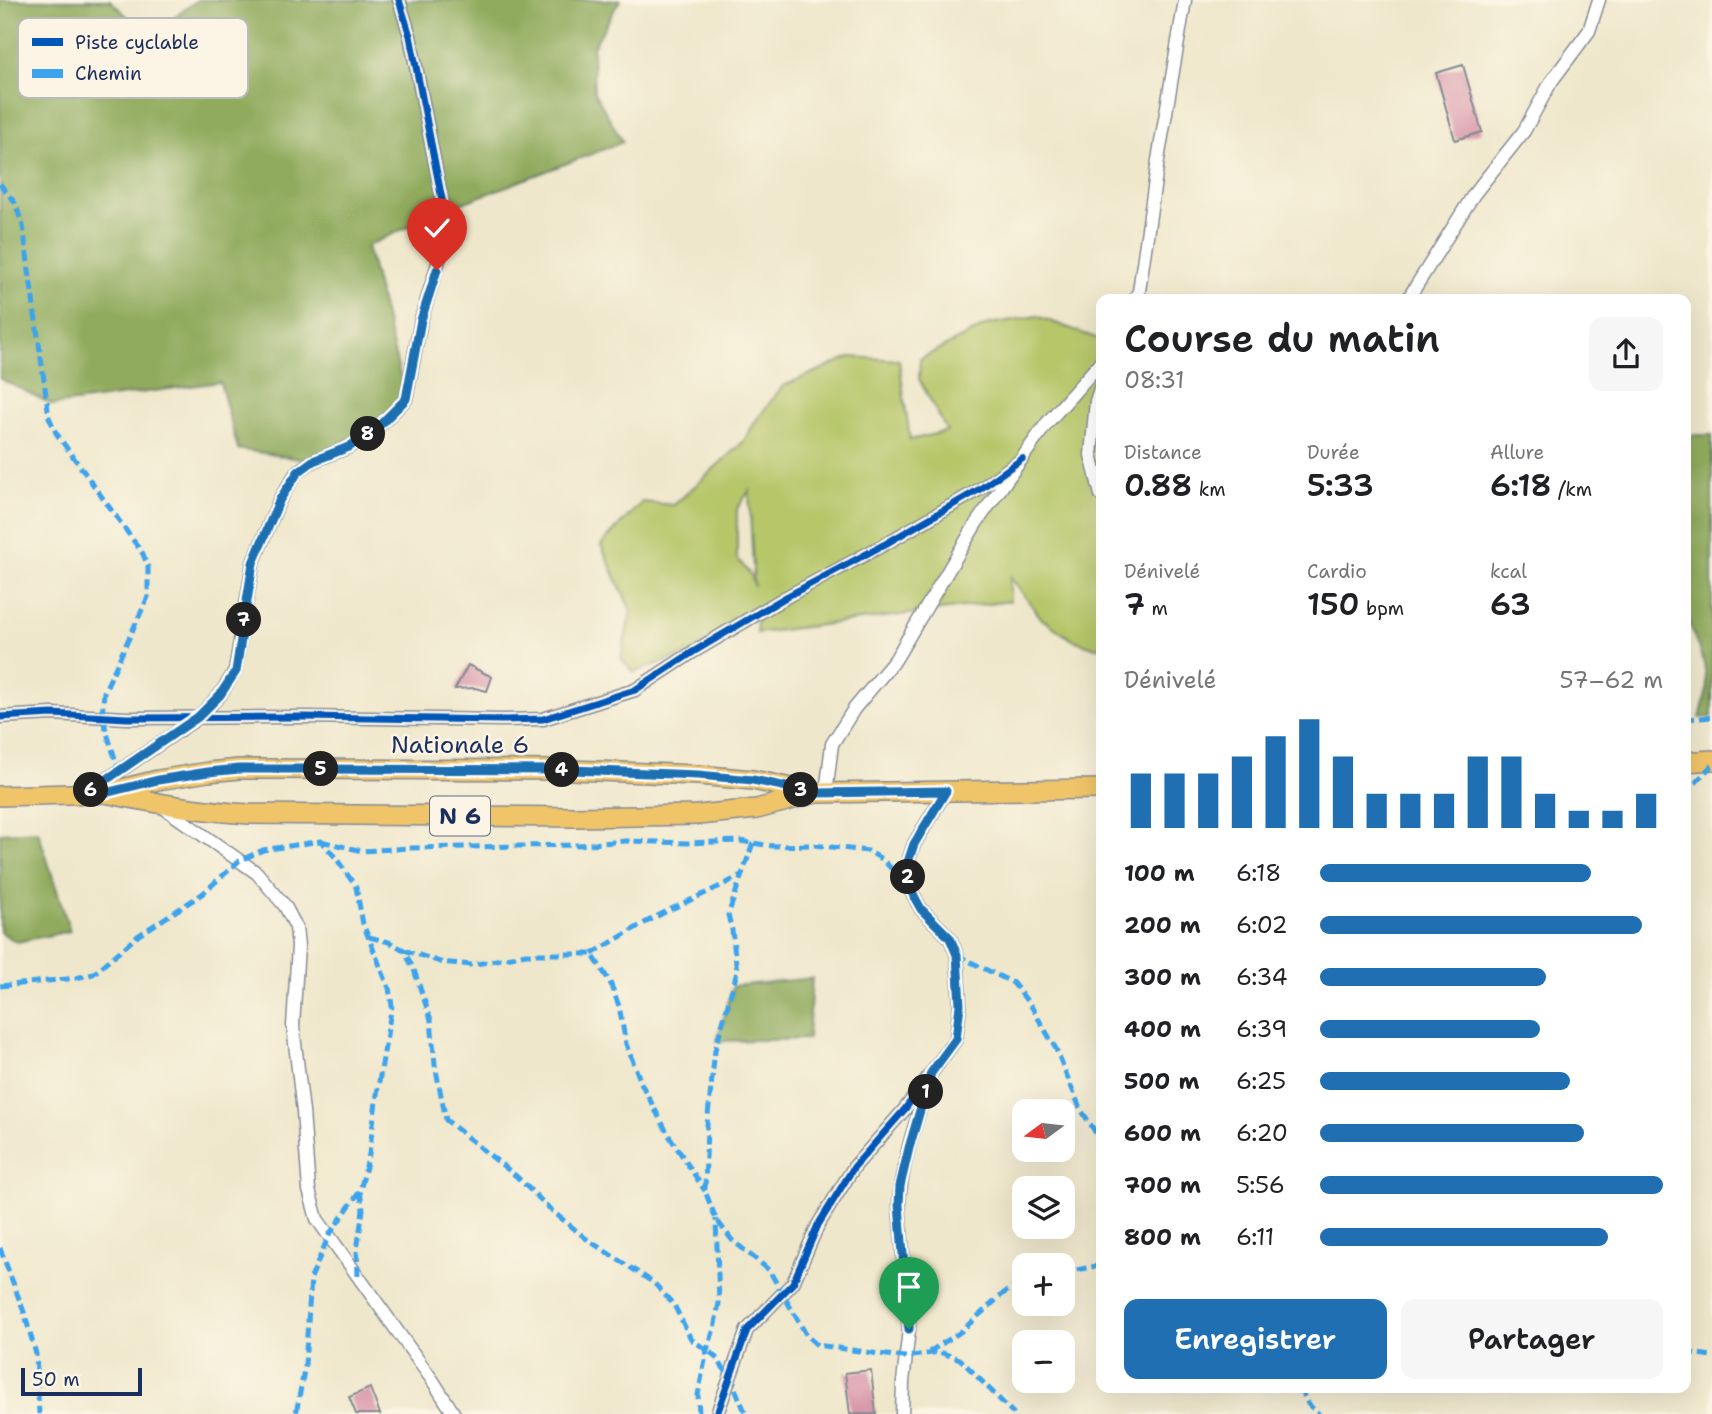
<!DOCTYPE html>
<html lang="fr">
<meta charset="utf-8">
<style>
body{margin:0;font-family:"Shantell Sans",sans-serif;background:#f6f6f6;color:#202124;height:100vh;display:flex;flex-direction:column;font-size:26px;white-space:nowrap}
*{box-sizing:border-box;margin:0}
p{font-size:23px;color:#757577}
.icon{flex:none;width:38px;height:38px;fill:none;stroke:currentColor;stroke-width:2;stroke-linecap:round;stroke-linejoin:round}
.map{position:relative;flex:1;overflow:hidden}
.panel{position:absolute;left:1096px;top:294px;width:595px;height:1099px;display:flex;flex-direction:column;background:#fff;border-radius:14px;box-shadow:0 7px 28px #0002}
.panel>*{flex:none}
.needle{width:46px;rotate:255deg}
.buttons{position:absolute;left:1012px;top:1099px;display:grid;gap:14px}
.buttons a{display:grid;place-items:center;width:63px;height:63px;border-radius:14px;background:#fff;box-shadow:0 7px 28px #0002;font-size:35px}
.scale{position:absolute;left:21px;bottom:18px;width:121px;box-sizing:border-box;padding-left:7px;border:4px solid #1b2f5e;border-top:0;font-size:19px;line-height:24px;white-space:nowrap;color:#1b2f5e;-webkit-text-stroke:5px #fcf5e5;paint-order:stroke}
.pin{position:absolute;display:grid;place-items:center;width:60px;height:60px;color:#fff;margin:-72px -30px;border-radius:50% 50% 50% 0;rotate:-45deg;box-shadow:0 0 7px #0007}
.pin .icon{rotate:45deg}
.km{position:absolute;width:35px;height:35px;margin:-18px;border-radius:50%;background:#222;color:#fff;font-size:19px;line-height:35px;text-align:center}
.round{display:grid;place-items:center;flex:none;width:74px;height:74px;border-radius:14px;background:#f6f6f6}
.overview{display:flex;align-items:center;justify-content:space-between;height:119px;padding:0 28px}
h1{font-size:38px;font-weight:600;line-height:52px}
.figures{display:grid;grid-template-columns:repeat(3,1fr);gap:10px;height:119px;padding:7px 28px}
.figures div{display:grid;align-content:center}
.figures b{font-size:30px;font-weight:600}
.figures small{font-size:19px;font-weight:400}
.figures p{font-size:19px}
.chart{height:196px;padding:14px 28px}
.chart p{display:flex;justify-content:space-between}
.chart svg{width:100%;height:126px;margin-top:7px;stroke:#1f6fb2;stroke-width:6}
.action{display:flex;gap:14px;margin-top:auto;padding:14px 28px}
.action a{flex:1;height:80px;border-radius:14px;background:#1f6fb2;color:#fff;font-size:28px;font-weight:600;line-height:80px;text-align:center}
.action a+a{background:#f6f6f6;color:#202124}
ul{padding:0 28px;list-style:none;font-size:23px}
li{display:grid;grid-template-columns:112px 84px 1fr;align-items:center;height:52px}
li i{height:18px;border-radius:9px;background:#1f6fb2}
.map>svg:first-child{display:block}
.green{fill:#b6c669;stroke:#687a64;stroke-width:2;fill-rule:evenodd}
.forest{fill:#90ab5d;stroke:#566d5e;stroke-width:2}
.building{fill:#d58ea5}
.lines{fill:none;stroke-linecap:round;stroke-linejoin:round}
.minor-casing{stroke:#858b94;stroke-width:15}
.primary-casing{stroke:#858b94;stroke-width:22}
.minor{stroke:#fff;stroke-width:12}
.primary{stroke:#f0c469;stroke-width:19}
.quiet{stroke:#3da3ed;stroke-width:5;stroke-dasharray:10 5;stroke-linecap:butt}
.cycleway-casing{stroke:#fcf5e5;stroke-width:11}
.cycleway{stroke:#0057b8;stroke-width:7}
.route-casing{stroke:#fff;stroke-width:14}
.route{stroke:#1f6fb2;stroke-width:9}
.labels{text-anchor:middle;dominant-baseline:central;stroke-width:5;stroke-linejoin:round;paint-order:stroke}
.shield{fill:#fcf5e5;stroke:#5e6a86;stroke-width:2}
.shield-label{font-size:23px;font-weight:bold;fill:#1b2f5e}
.street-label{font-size:24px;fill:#1b2f5e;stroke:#fcf5e5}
.key{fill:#fcf5e5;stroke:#b8babc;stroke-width:2}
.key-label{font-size:19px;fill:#1b2f5e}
</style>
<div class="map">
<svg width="1712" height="1414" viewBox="0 0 1712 1414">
<rect width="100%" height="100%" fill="#fcf5e5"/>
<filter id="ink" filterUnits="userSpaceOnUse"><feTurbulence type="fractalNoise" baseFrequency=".0143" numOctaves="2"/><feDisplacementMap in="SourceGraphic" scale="14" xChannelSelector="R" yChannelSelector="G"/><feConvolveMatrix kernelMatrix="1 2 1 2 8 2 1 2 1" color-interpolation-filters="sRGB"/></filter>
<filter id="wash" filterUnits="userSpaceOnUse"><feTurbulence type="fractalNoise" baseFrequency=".00686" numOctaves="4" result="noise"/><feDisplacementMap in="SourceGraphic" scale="28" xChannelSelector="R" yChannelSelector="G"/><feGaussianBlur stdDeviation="1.57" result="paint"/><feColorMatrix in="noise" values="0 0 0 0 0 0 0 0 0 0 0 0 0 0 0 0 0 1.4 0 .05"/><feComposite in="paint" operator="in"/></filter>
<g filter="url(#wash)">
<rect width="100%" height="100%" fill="#efe7cb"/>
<!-- green -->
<path class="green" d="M1037,316L1101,340V386L1091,455L1101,495V648H1096L1071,639L1042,619L1010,577V601L757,633L756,609L693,652L634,672L621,659L631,611L601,545L642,502L674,505L743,442L757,419L783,386L850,357L899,360L910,440L947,431L919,379L920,359L989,324ZM749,491V492L754,587L752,577L737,558V509Z"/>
<!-- forest -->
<path class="forest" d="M0,0H110L149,37L197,0H620L593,47L594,92L623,142L444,210L367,246L406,399L381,424L313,461L238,449L220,382L53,405L0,379Z
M1685,435H1712V717L1700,718L1707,690L1704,663L1685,612Z
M38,831L70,931L17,942L0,932V833Z
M812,978L808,1039L717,1041L733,986Z"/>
<g id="blocks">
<!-- building -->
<path class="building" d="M1463,65L1482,132L1455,140L1436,73Z
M468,665L492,677L487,691L475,688L455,689Z
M871,1370L876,1414H850L845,1373Z
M370,1388L380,1414H356L349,1397Z"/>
</g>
</g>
<g filter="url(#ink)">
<use href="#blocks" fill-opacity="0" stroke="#858b94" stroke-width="2"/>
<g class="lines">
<!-- minor casing -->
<g class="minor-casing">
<path id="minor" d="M1135,299L1139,291L1158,160L1185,0
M1408,299L1474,194L1524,131L1551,82L1589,31L1599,0
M1101,386L1096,401L1091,455L1101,495
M0,717L52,714L127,718L303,717L504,720L543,719L635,690L693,652L786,597L887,543L980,489L1022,459
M87,793L199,717L220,695L235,671L253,563L280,499L297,472L313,461L349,447L381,424L406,399L421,320L448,230L410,36L399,0
M826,793L832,744L854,709L895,660L977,522L1047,423L1101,362
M163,807L257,873L285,906L296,927L298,946L293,1026L303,1112L309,1190L317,1219L433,1381L454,1414
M717,1414L747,1330L793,1283L818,1225L854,1167L905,1109L956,1039L960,1005L957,955L950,938L921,909L909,887L907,865L914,844L946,791
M902,1414L903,1382L909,1329L899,1205C901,1163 916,1123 928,1083"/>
</g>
<!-- primary casing -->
<g class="primary-casing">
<path id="primary" d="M1685,762L1712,760
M105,793C153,803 200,811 249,814L575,817L698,815L757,809L816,793L1101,789
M0,796L105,793L158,780L208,772L239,769L572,770L698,775L753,780L811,792"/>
</g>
<!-- minor -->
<use href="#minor" class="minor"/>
<!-- primary -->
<use href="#primary" class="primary"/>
<!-- quiet -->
<path class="quiet" d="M0,184L15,203L23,226L49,417L56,433L143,554L148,567V597L104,692L102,717L119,771
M1685,719L1712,717
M1685,794L1712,765
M321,841L362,851L409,848L577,845L626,841L687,843L740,841L773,846L813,845L868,851L882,859L909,887
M753,843L728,915L732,930L737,972L715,1050L707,1125L705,1191L716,1219L732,1240L769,1270L807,1336L817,1345L894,1356L906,1357L939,1352L960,1359L1014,1414
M369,937L389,942L404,950L414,970L431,1020L435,1065L446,1120L516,1176L551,1210L588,1240L654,1283L674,1305L691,1339L714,1355L730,1377L746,1414
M404,950L440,962L472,965L526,954H592L610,982L619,1006L626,1044L642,1085L668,1134L705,1191
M592,954C612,942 633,929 654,918C683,902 714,891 743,874
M957,955L1013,983L1031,1006L1056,1049L1080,1108L1101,1141
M0,986L76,978L93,974L139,935L202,894L239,861L263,850L321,841L336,858L356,887L363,924L389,988L392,1005L377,1094L369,1154L360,1191L329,1235L311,1278L305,1365L296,1414
M0,1248L24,1312L36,1354L39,1414
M1062,1273L1101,1265
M358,1276L357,1250L363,1210L360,1191
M929,1352L959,1333L1004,1293L1024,1281
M1685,1352L1712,1356
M1300,1388L1308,1404L1319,1414
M699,1414L698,1395L707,1350L714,1329L719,1303L716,1219"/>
<!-- cycleway casing -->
<g class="cycleway-casing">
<path id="cycleway" d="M0,717L52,714L127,718L303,717L504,720L543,719L635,690L693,652L786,597L887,543L980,489L1022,459
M87,793L199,717L220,695L235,671L253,563L280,499L297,472L313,461L349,447L381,424L406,399L421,320L448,230L410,36L399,0
M717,1414L747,1330L793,1283L818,1225L854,1167L905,1109L956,1039L960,1005L957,955L950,938L921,909L909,887L907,865L914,844L946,791"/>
</g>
<!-- cycleway -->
<use href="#cycleway" class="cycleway"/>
</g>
</g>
<g class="lines" filter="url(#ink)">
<!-- route casing -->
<g class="route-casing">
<path id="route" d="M437,270L421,320L406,399L381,424L349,447L313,461L298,472L280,499L253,563L236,671L220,695L198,717L87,793H105L158,780L208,772L239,769H302L572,770L698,775L753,780L816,793L946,791L914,844L907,865L909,887L921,909L950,938L957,955L960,1005L956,1039L931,1073L909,1148L900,1186L899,1205L909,1329"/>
</g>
<!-- route -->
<use href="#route" class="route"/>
</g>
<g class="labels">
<!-- shield labels -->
<rect class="shield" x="430" y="796.5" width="60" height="39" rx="5"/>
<g class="shield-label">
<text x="460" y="816">N 6</text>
</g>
<!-- street labels -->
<g class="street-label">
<text x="460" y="745">Nationale 6</text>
</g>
</g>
<!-- legend -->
<rect x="18" y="18" width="230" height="80" rx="10" class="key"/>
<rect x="32" y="38" width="31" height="8" fill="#0057b8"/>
<rect x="32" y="69" width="31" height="9" fill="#3da3ed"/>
<g class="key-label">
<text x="75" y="49">Piste cyclable</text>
<text x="75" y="80">Chemin</text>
</g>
</svg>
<div class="buttons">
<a><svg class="needle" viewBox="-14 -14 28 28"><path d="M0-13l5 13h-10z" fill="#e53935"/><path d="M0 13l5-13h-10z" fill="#757577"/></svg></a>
<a><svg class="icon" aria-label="layers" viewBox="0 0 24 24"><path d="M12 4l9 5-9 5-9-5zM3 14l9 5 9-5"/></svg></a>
<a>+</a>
<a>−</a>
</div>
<div class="scale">50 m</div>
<div class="pin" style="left:909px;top:1329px;background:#1e9e55"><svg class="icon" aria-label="arrive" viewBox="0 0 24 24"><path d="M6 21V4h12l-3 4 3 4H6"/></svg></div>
<div class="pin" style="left:437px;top:270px;background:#d93025"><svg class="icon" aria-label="check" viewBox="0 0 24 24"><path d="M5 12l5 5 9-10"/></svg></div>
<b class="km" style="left:926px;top:1092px">1</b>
<b class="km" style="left:908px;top:877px">2</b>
<b class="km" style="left:801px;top:790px">3</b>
<b class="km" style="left:562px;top:770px">4</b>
<b class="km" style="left:321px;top:769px">5</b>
<b class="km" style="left:91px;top:790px">6</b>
<b class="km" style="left:244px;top:620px">7</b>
<b class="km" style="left:368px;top:434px">8</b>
<section class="panel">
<div class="overview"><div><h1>Course du matin</h1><p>08:31</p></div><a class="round"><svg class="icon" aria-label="share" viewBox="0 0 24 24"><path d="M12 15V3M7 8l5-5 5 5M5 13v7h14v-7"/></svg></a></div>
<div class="figures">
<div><p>Distance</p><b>0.88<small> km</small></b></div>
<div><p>Durée</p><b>5:33</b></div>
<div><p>Allure</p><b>6:18<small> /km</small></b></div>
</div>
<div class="figures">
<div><p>Dénivelé</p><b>7<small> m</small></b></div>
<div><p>Cardio</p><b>150<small> bpm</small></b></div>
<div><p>kcal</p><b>63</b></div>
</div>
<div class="chart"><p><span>Dénivelé</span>57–62 m</p>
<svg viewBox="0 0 160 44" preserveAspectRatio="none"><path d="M5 44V25M15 44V25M25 44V25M35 44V19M45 44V12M55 44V6M65 44V19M75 44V32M85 44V32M95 44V32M105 44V19M115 44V19M125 44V32M135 44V38M145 44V38M155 44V32"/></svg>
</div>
<ul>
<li><b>100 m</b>6:18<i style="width:79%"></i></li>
<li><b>200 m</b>6:02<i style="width:94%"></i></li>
<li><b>300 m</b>6:34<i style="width:66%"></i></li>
<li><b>400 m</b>6:39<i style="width:64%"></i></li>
<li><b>500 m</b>6:25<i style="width:73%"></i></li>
<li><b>600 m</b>6:20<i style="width:77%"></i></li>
<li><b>700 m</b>5:56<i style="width:100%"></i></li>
<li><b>800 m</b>6:11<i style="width:84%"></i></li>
</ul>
<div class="action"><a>Enregistrer</a><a>Partager</a></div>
</section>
</div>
